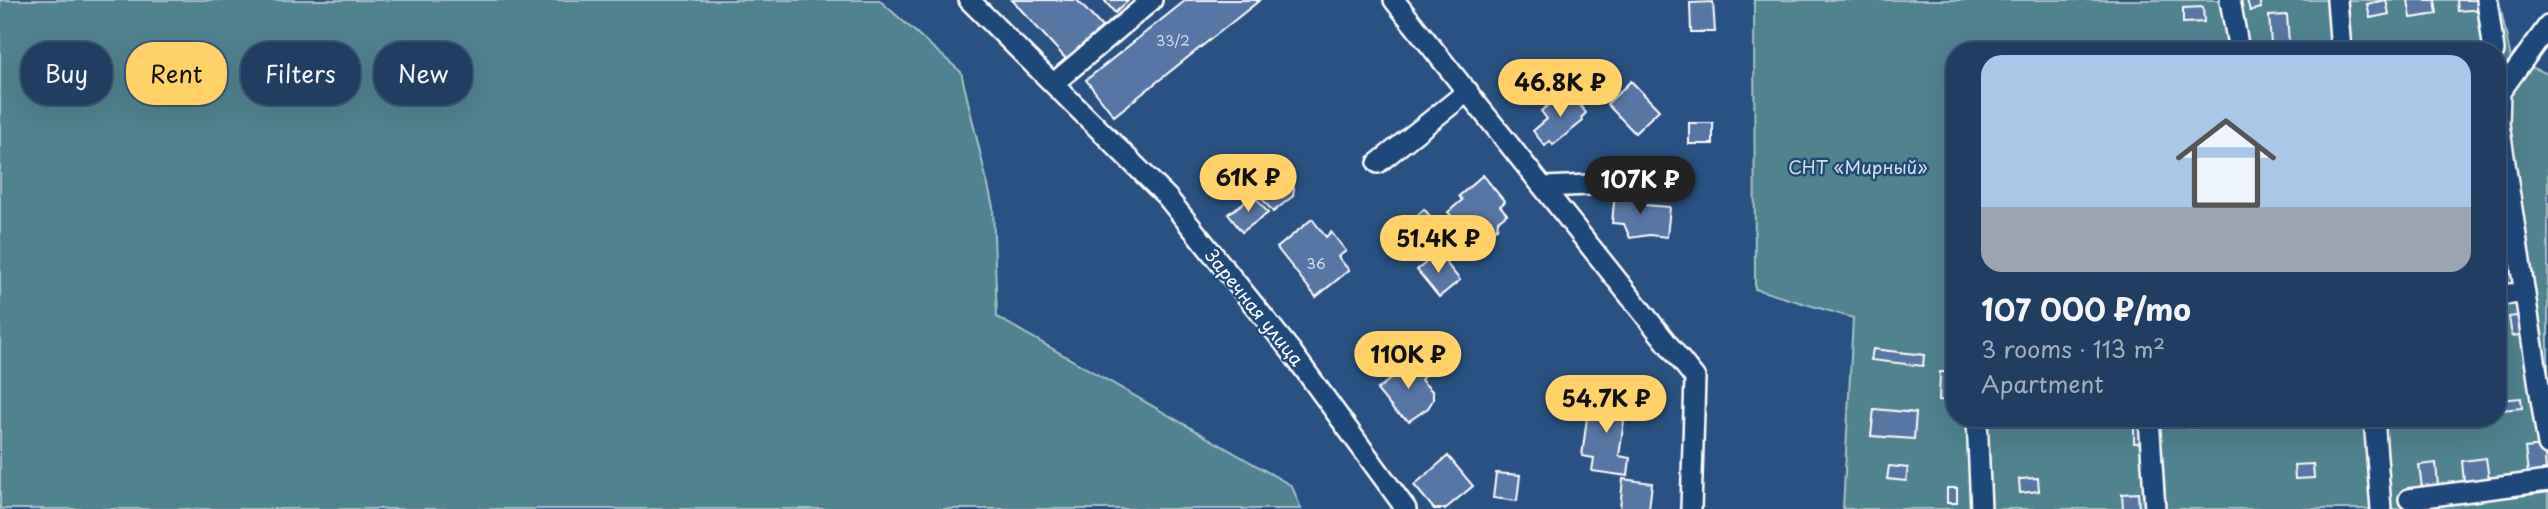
<!DOCTYPE html>
<meta charset="utf-8">
<style>
:root{--surface:#1f3e62;--page:#2c496b;--text:#f1f3f6;--muted:#a1aebe;--line:#3c5777;--accent:#ffd166}
body{margin:0;font-family:"Playpen Sans",sans-serif;background:var(--page);color:var(--text);height:100vh;display:flex;flex-direction:column;font-size:26px;white-space:nowrap}
*{box-sizing:border-box;margin:0}
p{font-size:23px;color:var(--muted)}
.icon{flex:none;width:38px;height:38px;fill:none;stroke:currentColor;stroke-width:2;stroke-linecap:round;stroke-linejoin:round}
.map{position:relative;flex:1;overflow:hidden}
.drawer{position:absolute;left:1946px;top:42px;width:560px;height:385px;display:flex;flex-direction:column;background:var(--surface);border-radius:28px;box-shadow:0 7px 28px #0002,0 0 0 2px var(--line)}
.drawer>*{flex:none}
.hud{position:absolute;left:21px;top:42px;width:665px;height:63px;display:flex;gap:14px}
.price{position:absolute;translate:-50% -60px;padding:0 16px;border-radius:24px;background:var(--accent);color:#111;font-size:23px;line-height:46px;filter:drop-shadow(0 2px 4px #0008)}
.price::after{content:'';position:absolute;left:50%;top:42px;width:21px;height:16px;margin-left:-10px;background:inherit;clip-path:polygon(0 0,100% 0,50% 100%)}
.price.active{background:#222;color:#fff}
ul{padding:0;list-style:none}
li{display:grid;align-content:center;gap:14px;height:371px;padding:0 35px}
li span{display:grid;place-items:center;height:217px;border-radius:21px;color:#555}
li>.icon{margin-inline-start:auto}
span .icon{width:126px;height:126px;fill:#fffc;stroke-width:1}
li b{font-size:30px}
.pill{padding:0 24px;border-radius:28px;background:var(--surface);box-shadow:0 7px 28px #0002,0 0 0 2px var(--line);font-size:24px;line-height:63px}
.pill.active{background:var(--accent);color:#111}
.map>svg:first-child{display:block}
.green{fill:#50838f;stroke:#a8c1c7;stroke-width:2;fill-rule:evenodd}
.building{fill:#5776a4;stroke:#fff;stroke-width:2}
.lines{fill:none;stroke-linecap:round;stroke-linejoin:round}
.minor-casing{stroke:#fff;stroke-width:24}
.minor{stroke:#1f4a7a;stroke-width:19}
.labels{text-anchor:middle;dominant-baseline:central;stroke-width:5;stroke-linejoin:round;paint-order:stroke}
.number-label{font-size:14px;fill:#d5dde8}
.park-label{font-size:18px;fill:#d3e0e3;stroke:#1f4a7a}
.street-label{font-size:18px;fill:#fff;stroke:#1f4a7a}
</style>
<div class="map">
<svg width="2548" height="509" viewBox="0 0 2548 509">
<rect width="100%" height="100%" fill="#295282"/>
<filter id="ink" filterUnits="userSpaceOnUse"><feTurbulence type="fractalNoise" baseFrequency=".0143" numOctaves="2"/><feDisplacementMap in="SourceGraphic" scale="14" xChannelSelector="R" yChannelSelector="G"/><feConvolveMatrix kernelMatrix="1 2 1 2 8 2 1 2 1" color-interpolation-filters="sRGB"/></filter>
<g filter="url(#ink)">
<path class="green" d="M0,0H879L961,72L993,207L997,317L1292,486L1301,509H0Z
M1754,0H2499L2511,59L2548,74V509H1843L1853,318L1755,289ZM1955,51H2497V418H1955Z"/>
<path class="building" d="M1012,0H1077L1102,27L1067,60Z
M1104,0H1129L1115,13Z
M1186,0H1260L1114,116L1086,80Z
M2247,0H2259L2261,8L2250,11Z
M2386,0L2389,14L2370,18L2367,4Z
M2408,0H2435L2437,14L2411,18Z
M2457,0H2484L2485,9L2458,11Z
M1713,2L1715,32H1691L1690,3Z
M2203,7L2204,22L2183,23V8Z
M2287,15L2289,43L2271,44L2269,16Z
M1631,81L1659,110L1635,133L1607,104Z
M1568,90L1586,113L1581,118L1583,121L1553,145L1550,141L1545,146L1533,131L1547,119L1541,111Z
M1689,123H1713V144H1689Z
M1483,175L1505,202L1500,206L1507,214L1498,221L1497,228L1476,236L1465,232L1448,212L1462,200L1459,196Z
M1280,176L1289,180L1294,188L1293,196L1273,212L1258,194Z
M1615,192L1646,195L1645,205L1670,207L1667,237L1649,235L1630,238L1624,224L1612,223Z
M1254,195L1268,213L1242,232L1228,214Z
M1424,209L1435,222L1418,236L1408,224Z
M1312,219L1326,237L1331,232L1346,251L1338,257L1349,270L1316,297L1277,248Z
M1438,253L1460,280L1439,297L1417,270Z
M2523,315L2525,334L2512,336L2509,317Z
M1873,349L1924,355L1923,366L1871,360Z
M1418,356L1429,370L1421,380L1433,392V400L1428,408L1409,421L1395,412L1377,390Z
M1940,372H1955V401L1939,400Z
M1590,395L1627,400L1619,456L1630,458L1628,476L1592,471L1594,458L1582,456Z
M2521,398L2522,408L2501,410L2500,400Z
M1874,409L1916,413L1914,439L1871,436Z
M2189,418H2214V425L2190,428Z
M2134,423H2147L2148,442L2134,443Z
M2544,446L2546,471L2528,473L2525,448Z
M1448,456L1473,486L1445,509H1434L1414,485Z
M2486,458L2489,479L2464,482L2462,461Z
M2436,463L2438,486L2422,488L2419,465Z
M2313,464L2314,478L2295,479L2294,465Z
M1889,466L1908,468L1906,481L1887,479Z
M1496,473L1520,475L1517,501L1493,498Z
M2038,478L2039,491L2020,493L2019,479Z
M1623,479L1652,483L1649,509H1620Z
M1947,488H1957V503H1947Z
M2138,493L2139,509H2123L2122,494Z"/>
<g class="lines">
<defs>
<path id="minor" d="M969,0L1167,197L1291,351L1406,509
M1394,0L1695,378L1691,509
M2230,0L2239,51
M2337,0L2341,51
M2487,0L2494,51
M2497,71L2500,92L2499,124L2548,445
M1054,83L1152,0
M2500,92L2548,26
M1378,163L1468,91
M1544,187L1680,181
M2497,295L2523,293
M1977,418L1981,509
M2149,418L2155,509
M2374,418L2381,509
M2409,499L2548,481"/>
</defs>
<use href="#minor" class="minor-casing"/>
<use href="#minor" class="minor"/>
</g>
</g>
<g class="labels">
<g class="number-label">
<text x="1173" y="40">33/2</text>
<text x="1316" y="263">36</text>
</g>
<g class="park-label">
<text x="1858" y="166">СНТ «Мирный»</text>
</g>
<g class="street-label">
<text transform="translate(1255 307) rotate(51)">Заречная улица</text>
</g>
</g>
</svg>
<b class="price" style="left:1560px;top:119px">46.8K ₽</b>
<b class="price" style="left:1248px;top:214px">61K ₽</b>
<b class="price active" style="left:1640px;top:216px">107K ₽</b>
<b class="price" style="left:1438px;top:275px">51.4K ₽</b>
<b class="price" style="left:1408px;top:391px">110K ₽</b>
<b class="price" style="left:1606px;top:435px">54.7K ₽</b>
<div class="hud">
<a class="pill">Buy</a>
<a class="pill active">Rent</a>
<a class="pill">Filters</a>
<a class="pill">New</a>
</div>
<section class="drawer">
<ul>
<li><span style="background:linear-gradient(#a9c7e8 70%,#9aa5b1 0)"><svg class="icon" aria-label="home" viewBox="0 0 24 24"><path d="M3 11l9-7 9 7M6 9v11h12V9"/></svg></span><div><b>107 000 ₽/mo</b><p>3 rooms · 113 m²</p><p>Apartment</p></div></li>
</ul>
</section>
</div>
